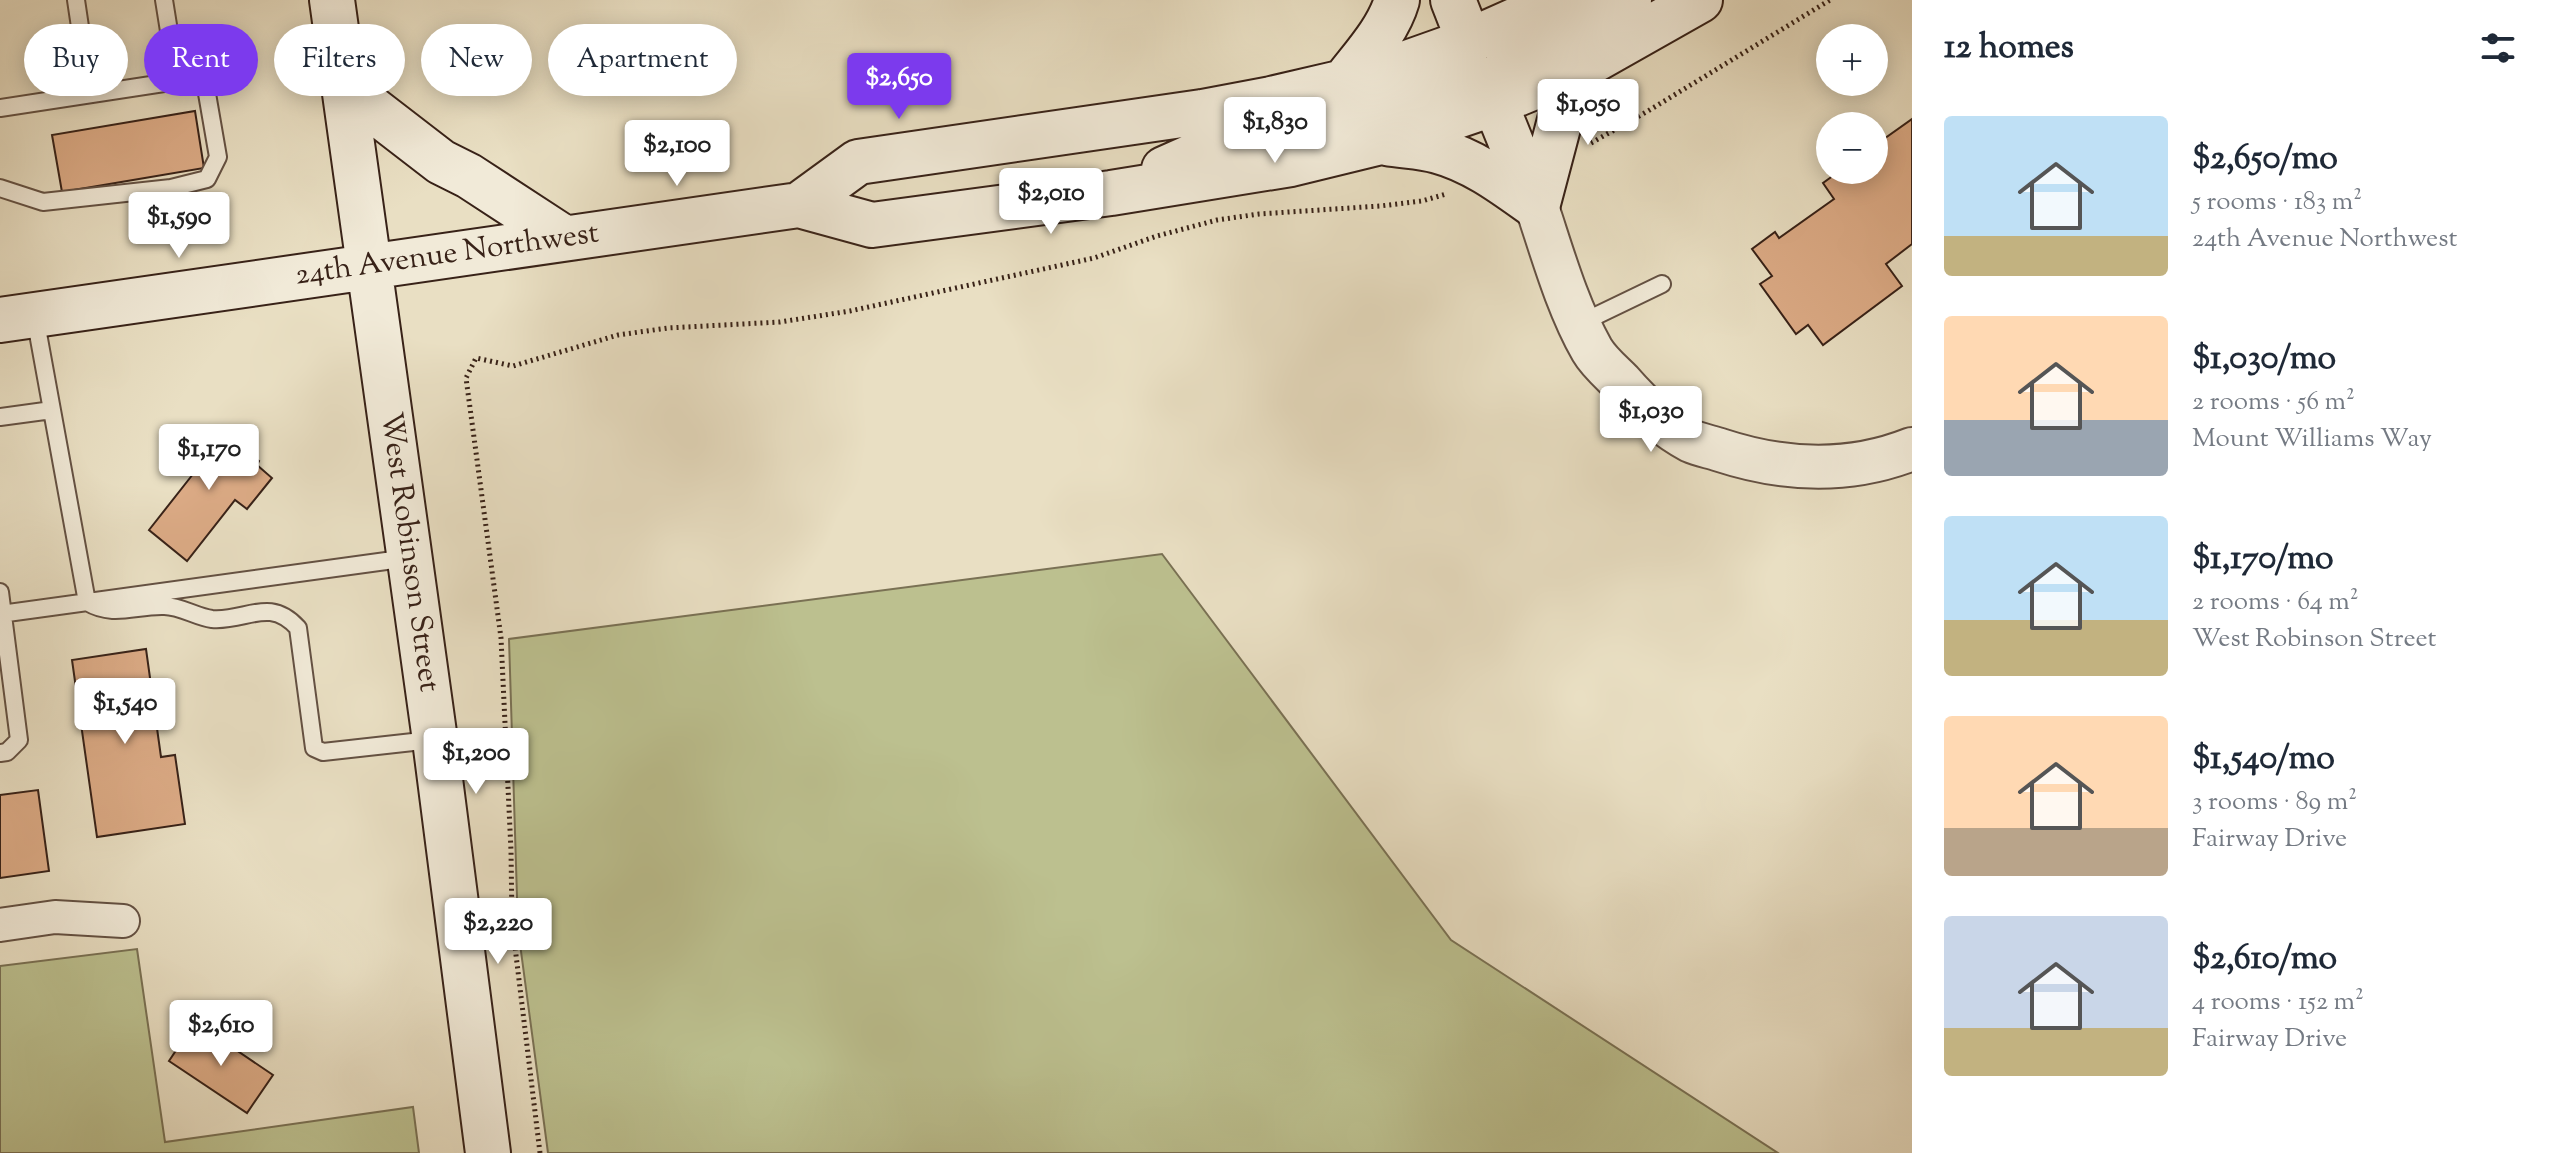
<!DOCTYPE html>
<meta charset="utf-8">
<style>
:root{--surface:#fff;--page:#f6f6f7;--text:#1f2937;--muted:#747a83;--accent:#7c3aed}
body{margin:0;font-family:"Sorts Mill Goudy",serif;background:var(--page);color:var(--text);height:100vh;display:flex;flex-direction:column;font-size:30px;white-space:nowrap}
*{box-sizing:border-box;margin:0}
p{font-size:26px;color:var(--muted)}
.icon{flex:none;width:44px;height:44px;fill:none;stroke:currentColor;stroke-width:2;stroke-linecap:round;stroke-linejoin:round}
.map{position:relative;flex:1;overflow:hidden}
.panel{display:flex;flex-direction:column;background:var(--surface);width:640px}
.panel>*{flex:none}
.guide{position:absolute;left:24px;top:24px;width:760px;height:72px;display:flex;gap:16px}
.fabs{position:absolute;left:1816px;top:24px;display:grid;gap:16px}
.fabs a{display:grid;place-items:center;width:72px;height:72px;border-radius:50%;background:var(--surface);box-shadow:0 4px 20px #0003;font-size:40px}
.price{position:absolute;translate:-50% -68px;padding:0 18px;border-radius:8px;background:#fff;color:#222;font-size:26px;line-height:52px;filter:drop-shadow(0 2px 4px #0008)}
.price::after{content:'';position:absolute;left:50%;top:48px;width:24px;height:18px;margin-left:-12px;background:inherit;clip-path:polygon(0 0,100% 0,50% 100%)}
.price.selected{background:var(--accent);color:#fff}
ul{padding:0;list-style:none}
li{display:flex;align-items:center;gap:24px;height:200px;padding:0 32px}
li span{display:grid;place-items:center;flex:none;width:224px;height:160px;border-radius:8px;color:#555}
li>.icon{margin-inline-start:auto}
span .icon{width:96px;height:96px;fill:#fffc;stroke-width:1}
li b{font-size:34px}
h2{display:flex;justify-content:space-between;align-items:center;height:96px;padding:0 32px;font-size:34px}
.tag{padding:0 28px;border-radius:36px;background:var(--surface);box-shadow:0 4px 20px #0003;font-size:28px;line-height:72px}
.tag.selected{background:var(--accent);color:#fff}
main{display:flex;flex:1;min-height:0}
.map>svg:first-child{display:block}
.green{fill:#bcc08f;stroke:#7a7154;stroke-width:2}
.building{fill:#dcab86;stroke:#382218;stroke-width:2}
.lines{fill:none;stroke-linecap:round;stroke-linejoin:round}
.service-casing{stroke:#645143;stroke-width:20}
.minor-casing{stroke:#645143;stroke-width:36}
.tertiary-casing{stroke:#645143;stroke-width:46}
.secondary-casing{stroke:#382218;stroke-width:48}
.path{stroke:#382218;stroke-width:5;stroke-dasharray:2 4;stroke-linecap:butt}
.service{stroke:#f1ead8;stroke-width:16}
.minor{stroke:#f1ead8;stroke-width:32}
.tertiary{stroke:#f1ead8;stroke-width:42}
.secondary{stroke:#f1ead8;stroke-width:44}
.labels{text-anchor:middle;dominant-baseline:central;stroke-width:7;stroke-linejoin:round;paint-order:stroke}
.street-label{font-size:30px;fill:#382218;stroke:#f1ead8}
</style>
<main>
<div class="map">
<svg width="1912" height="1153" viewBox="0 0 1912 1153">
<rect width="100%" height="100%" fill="#e9dfc3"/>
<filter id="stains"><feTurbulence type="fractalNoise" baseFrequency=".0025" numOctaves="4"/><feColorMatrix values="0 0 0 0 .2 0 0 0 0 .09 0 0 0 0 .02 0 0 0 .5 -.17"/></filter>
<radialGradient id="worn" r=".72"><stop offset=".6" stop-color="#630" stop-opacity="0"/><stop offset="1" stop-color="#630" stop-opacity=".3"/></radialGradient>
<path class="green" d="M1162,554L1451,940L1778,1153H548L518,929L509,639Z
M137,949L165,1142L413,1107L419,1153H0V966Z"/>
<path class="building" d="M195,111L204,168L62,192L52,135Z
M1912,119V244L1886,264L1902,286L1823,345L1808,325L1796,334L1760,284L1772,276L1752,249L1775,232L1779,238L1834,199L1823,183L1841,170H1874V146Z
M206,427L223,440L227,435L259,461L257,465L272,478L247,509L235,500L187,561L149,530L197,469L183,457Z
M146,649L161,757L175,755L185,824L97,837L72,660Z
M38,790L49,871L0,878V795Z
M195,1022L273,1075L247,1113L169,1061Z"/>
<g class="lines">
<defs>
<path id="service" d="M76,0L90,94
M164,0L177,81
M0,108L177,81L205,82L218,157L207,179L171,188L43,202L0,188
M35,317L87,602C114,618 135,605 164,606C181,606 196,617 212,619C246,622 269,596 298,628L314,748L323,752L431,740
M1581,323L1662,284
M0,417L52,410
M0,592L19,740L7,752L0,753
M0,614L408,558"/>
<path id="minor" d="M0,925L55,917L123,921"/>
<path id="tertiary" d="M1537,207C1553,255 1567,306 1592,350C1599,362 1611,372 1621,382C1641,405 1664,427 1691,441C1700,445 1711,447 1720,450C1784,471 1849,474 1912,449"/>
<path id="secondary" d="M332,0L435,740L488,1153
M1344,82C1363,57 1388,31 1397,0
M345,88L441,162L469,176L564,238
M1387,143C1404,146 1422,146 1438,151C1475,161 1506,185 1537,207
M1164,169L1227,141L1424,94L1457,75L1469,41L1453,0
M799,205L858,162L1202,112L1271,99L1344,82L1407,63L1469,41L1561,0
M1537,207L1495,103L1496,80L1512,62L1629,0
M1537,207L1560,120L1578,69
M0,320L799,205L872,225L1111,193L1291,164L1381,142L1495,103L1578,69L1700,0"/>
</defs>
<use href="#service" class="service-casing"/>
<use href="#minor" class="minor-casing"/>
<use href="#tertiary" class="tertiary-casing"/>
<use href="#secondary" class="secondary-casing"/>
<path class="path" d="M1591,143L1648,111L1830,0
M540,1153L512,922L511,851L501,638L466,378L476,358L513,366L618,335L668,328L780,322L850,311L1094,258L1157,236L1217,220L1259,214L1380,206L1422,201L1446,194"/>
<use href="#service" class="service"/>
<use href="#minor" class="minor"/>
<use href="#tertiary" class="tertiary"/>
<use href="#secondary" class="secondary"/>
</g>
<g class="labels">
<g class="street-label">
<text transform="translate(447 255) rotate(-8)">24th Avenue Northwest</text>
<text transform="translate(409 552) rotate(82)">West Robinson Street</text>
</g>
</g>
<rect width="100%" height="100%" filter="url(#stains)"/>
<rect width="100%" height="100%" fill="url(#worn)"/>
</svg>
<div class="fabs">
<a>+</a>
<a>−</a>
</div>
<b class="price selected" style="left:899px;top:121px">$2,650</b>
<b class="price" style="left:1588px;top:147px">$1,050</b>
<b class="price" style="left:1275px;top:165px">$1,830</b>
<b class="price" style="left:677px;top:188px">$2,100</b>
<b class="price" style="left:1051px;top:236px">$2,010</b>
<b class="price" style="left:179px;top:260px">$1,590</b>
<b class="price" style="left:1651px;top:454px">$1,030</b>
<b class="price" style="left:209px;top:492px">$1,170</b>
<b class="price" style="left:125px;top:746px">$1,540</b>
<b class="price" style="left:476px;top:796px">$1,200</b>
<b class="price" style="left:498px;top:966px">$2,220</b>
<b class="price" style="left:221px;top:1068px">$2,610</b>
<div class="guide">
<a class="tag">Buy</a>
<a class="tag selected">Rent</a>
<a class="tag">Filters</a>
<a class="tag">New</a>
<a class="tag">Apartment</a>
</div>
</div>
<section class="panel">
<h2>12 homes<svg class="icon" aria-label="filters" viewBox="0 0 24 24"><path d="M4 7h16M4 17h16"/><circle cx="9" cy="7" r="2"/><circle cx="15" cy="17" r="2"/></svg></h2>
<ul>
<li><span style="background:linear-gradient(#bfe0f5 75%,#c2b280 0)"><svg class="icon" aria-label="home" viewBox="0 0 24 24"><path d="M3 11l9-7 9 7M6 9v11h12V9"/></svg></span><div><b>$2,650/mo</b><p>5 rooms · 183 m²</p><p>24th Avenue Northwest</p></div></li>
<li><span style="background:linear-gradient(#ffd9b3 65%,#9aa5b1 0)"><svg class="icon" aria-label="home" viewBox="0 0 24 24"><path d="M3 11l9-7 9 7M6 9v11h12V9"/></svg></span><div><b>$1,030/mo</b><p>2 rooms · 56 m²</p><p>Mount Williams Way</p></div></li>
<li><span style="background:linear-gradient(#bfe0f5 65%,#c2b280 0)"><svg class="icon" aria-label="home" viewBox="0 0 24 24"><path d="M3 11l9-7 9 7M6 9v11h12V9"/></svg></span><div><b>$1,170/mo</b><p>2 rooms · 64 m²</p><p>West Robinson Street</p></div></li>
<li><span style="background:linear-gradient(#ffd9b3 70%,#b9a48a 0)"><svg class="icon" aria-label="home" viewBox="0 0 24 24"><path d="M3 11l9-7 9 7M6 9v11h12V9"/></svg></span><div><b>$1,540/mo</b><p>3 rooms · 89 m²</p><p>Fairway Drive</p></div></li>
<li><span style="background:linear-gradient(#c9d6e8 70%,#c2b280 0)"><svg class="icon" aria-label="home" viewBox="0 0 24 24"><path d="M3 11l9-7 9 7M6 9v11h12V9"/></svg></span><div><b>$2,610/mo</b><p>4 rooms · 152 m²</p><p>Fairway Drive</p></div></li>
</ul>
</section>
</main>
